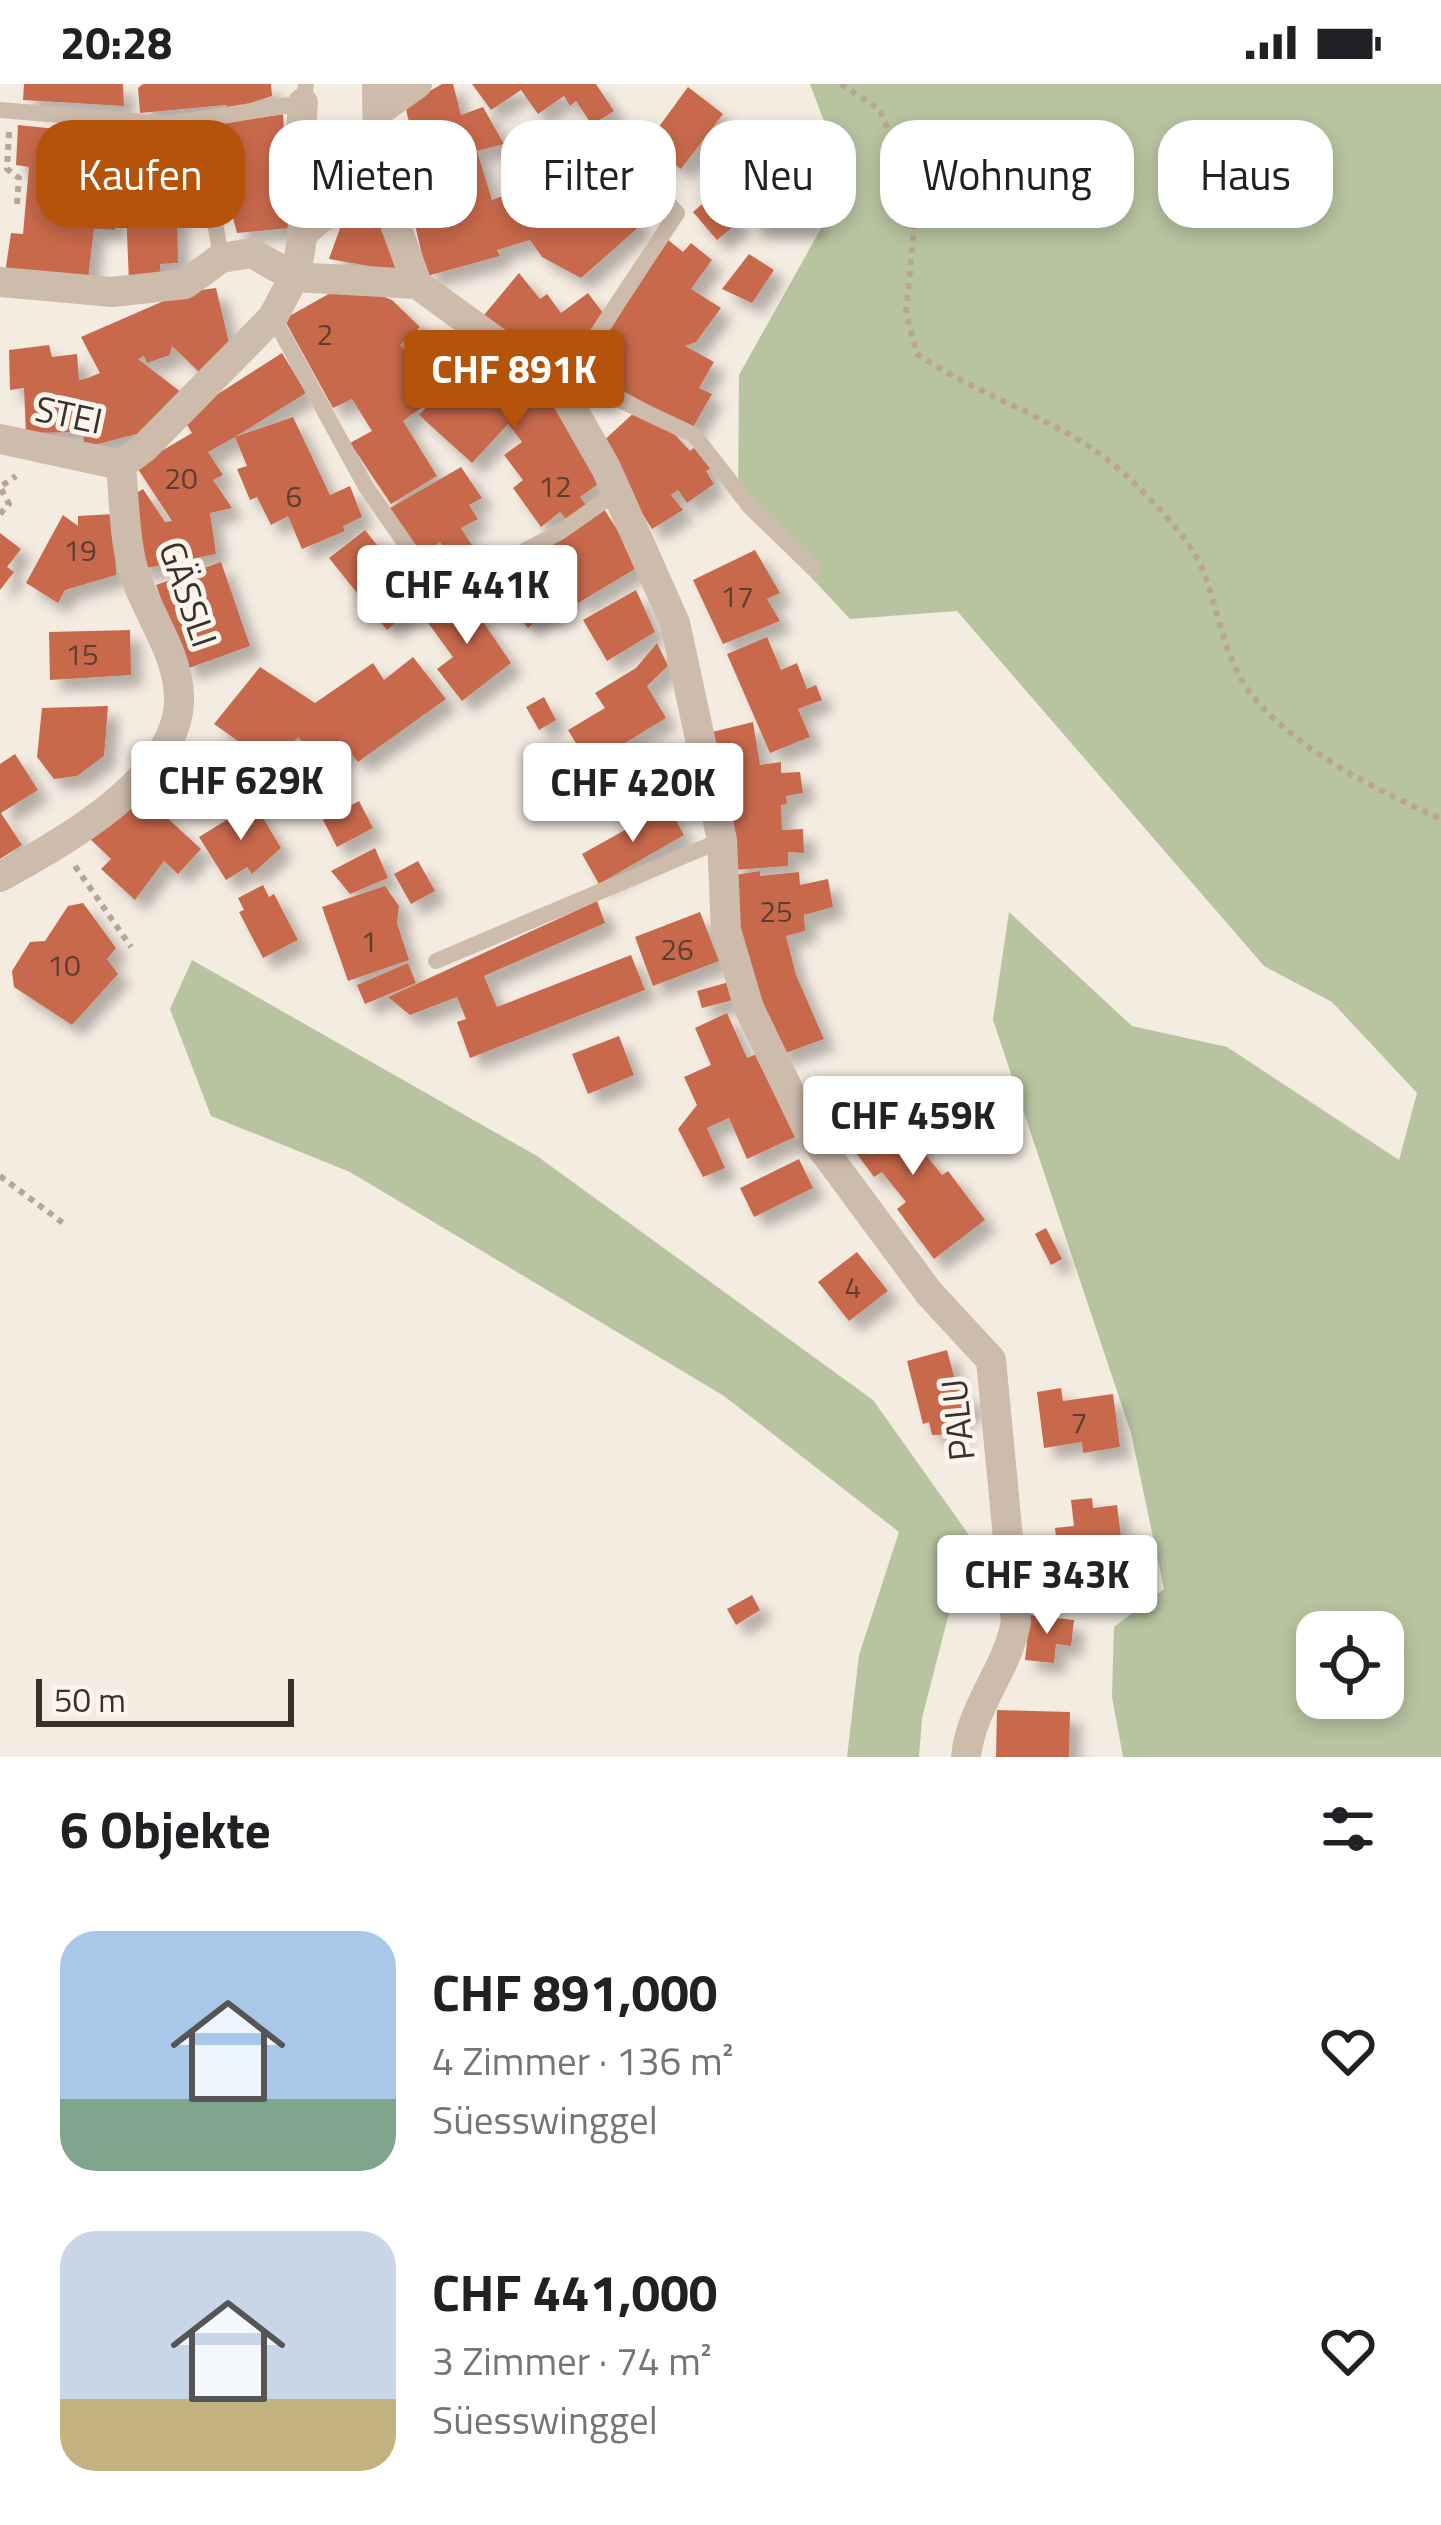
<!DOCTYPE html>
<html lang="de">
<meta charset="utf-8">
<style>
:root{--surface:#fff;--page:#f2f2f2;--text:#202124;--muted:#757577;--accent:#b45309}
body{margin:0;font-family:"Titillium Web",sans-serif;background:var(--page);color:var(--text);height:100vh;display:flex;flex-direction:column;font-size:45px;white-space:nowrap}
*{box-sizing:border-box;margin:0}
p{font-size:39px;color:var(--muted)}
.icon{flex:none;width:66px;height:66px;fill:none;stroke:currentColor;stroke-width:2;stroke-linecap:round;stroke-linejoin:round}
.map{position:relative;height:1673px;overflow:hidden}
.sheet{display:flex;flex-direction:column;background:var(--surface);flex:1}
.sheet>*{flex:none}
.top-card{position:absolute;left:36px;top:36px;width:1371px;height:108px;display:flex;gap:24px}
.controls{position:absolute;left:1296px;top:1527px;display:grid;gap:24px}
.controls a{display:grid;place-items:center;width:108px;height:108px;border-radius:24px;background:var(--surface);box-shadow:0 6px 18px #0003;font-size:60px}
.scale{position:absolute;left:36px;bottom:30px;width:258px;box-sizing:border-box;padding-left:12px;border:6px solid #3b302b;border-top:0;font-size:33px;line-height:42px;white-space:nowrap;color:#3b302b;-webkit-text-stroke:9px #fbf5ee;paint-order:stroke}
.price{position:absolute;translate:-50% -102px;padding:0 27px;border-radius:12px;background:#fff;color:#222;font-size:39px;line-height:78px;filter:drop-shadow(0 3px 6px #0008)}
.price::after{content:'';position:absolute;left:50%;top:72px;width:36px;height:27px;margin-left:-18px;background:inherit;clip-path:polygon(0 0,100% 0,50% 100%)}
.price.selected{background:var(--accent);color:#fff}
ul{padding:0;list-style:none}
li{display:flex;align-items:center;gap:36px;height:300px;padding:0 60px}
li span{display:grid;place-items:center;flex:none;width:336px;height:240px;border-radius:36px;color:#555}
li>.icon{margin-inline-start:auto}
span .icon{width:144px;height:144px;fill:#fffc;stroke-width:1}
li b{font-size:51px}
h2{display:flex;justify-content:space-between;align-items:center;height:144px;padding:0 60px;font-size:51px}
.pill{padding:0 42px;border-radius:36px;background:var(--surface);box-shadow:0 6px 18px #0003;font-size:42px;line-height:108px}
.pill.selected{background:var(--accent);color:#fff}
.status{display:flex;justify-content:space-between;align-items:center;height:84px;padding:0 60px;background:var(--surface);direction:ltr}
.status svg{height:33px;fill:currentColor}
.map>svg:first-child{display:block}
.green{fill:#b8c4a0;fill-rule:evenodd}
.building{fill:#c8694b;filter:url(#shadow)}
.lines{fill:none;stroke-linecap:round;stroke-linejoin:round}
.path{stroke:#b9a596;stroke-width:6;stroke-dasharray:6 6;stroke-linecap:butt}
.service{stroke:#cdbbac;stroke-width:16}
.minor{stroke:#cdbbac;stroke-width:30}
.labels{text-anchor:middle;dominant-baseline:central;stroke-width:10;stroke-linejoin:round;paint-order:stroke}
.number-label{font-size:30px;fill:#5e3e33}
.street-label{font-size:36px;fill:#3b302b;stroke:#fbf5ee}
</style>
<div class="status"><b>20:28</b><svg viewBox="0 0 49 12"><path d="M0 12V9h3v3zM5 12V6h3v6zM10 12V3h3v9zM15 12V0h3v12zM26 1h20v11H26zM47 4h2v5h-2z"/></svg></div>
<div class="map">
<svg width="1441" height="1673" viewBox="0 0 1441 1673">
<defs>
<filter id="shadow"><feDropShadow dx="11" dy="11" stdDeviation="6" flood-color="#0004"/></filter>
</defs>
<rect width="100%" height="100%" fill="#f4ebe1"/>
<path class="green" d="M810,0H1441V1673H1123L1112,1613L1114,1543L1164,1505L1131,1349L993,936L1009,828L1132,942L1227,963L1399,1076L1417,1009L1332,918L1264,882L957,527L850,535L738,415L739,291L847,98ZM1317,1548H1383V1614H1317Z
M192,876L537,1072L873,1316L969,1451L922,1634L919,1673H847L859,1571L899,1448L724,1312L350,1088L211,1032L170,925Z"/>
<path class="building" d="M24,0H123L124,22L23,16Z
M143,0H271L272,12L228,26L226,21L140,29L138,4Z
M442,0H453L461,31L483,23L504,60L477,67L492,116L516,107L525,118L585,72L640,142L581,194L542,173L530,156L497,166L500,172L427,192L415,141L429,136L415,107L419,81L405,21Z
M472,0H596L614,27L592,41L576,17L570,22L564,12L538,30L521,6L491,26Z
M688,3L723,30L681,85L647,59Z
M283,30L290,144L237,149L209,42Z
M18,41L105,50L98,93L119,96L115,146L94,145L88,195L5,189L11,149L23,150L29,83L16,81Z
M784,53L810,54V71L783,70Z
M301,64H354L346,104L326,132L312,134Z
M168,67L177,124L178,179L160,180L161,195L129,198L126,127L139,125L138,94L132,93L129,75Z
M813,72V143H751V73Z
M715,109L739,138L717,156L693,128Z
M365,117L383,121L398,187L329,175L344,133Z
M667,155L683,168L691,159L712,176L691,205L721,224L696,258L685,262L714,278L699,304L712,310L692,345L585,286Z
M749,170L774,186L752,219L722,205Z
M519,189L540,215L547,210L561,229L588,209L606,233L559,295L484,231Z
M216,204L230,263L202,291L172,262L170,271L147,279L144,272L138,275L182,309L140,349L83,364L84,348L26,349L24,304L10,306L9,266L49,261L52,273L77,270L79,296L88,294L100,289L81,253L166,216L164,211Z
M334,207H370L392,216L420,243L400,261L416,279L420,276V294L406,306L421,324L403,337L437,392L391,420L350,359L372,347L352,315L333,324L284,235Z
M488,258L542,302L598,400L580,413L587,422L567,436L560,428L541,443L513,404L523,396L504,371L522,358L508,340L472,379L419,331Z
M282,269L306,309L235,353L293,333L330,411L350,402L362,433L343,442L345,447L302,465L288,432L271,441L257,413L250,416L237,385L247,382L235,353L208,368L223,391L213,396L232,424L210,429L216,470L137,486L126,415L143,405L165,438L172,437L136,382L192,349L182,333Z
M638,325L667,342L690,367L695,363L711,384L706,387L714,400L687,419L678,406L671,411L683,426L652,445L599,361Z
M461,383L482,414L469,421L478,435L461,444L473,463L452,477L440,458L421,471L390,424Z
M604,425L640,482L578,519L571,508L528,544L507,519L555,480L545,465Z
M114,430L116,491L65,506L58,519L26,499L63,431L78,442V432Z
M365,446L422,517L387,546L329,474Z
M0,449L21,465L7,483L14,488L0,506Z
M755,466L780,509L767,515L780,537L723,560L693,496Z
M221,478L250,562L186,585L156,501Z
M636,506L655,548L607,577L583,536Z
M462,507L511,579L462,617L437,585L453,573L426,536Z
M130,546L131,591L50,596L49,548Z
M767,553L781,586L797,579L807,605L816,601L822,616L798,625L810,653L770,669L727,570Z
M657,559L668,582L647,602L666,634L589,681L568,646L605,624L595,609L636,584Z
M413,573L446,615L358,678L347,664L322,682L298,653L273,682L214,640L260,583L315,619L373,579L384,596Z
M544,613L556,636L539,646L526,623Z
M108,622L104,672L77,692L54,695L37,673L42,624Z
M753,638L760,681L781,678V689L800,688L803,709L786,712L787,720L781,721L782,746L803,745L804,769L788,768V782L732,786L708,649Z
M15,670L38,706L1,729L22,761L0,775V680Z
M139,708L201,765L178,790L164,777L135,816L101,785L111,775L90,755Z
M359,717L373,744L337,763L323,736Z
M254,719L281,764L252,790L247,783L226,796L199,753Z
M668,722L684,751L599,800L582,770Z
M375,764L388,794L350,810L331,787Z
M418,777L435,807L411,820L394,790Z
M760,787V792L799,788L800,801L828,795L833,823L804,831L805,847L786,852L796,891L824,955L780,971L748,901L729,792Z
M263,801L269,813L274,810L298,856L263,874L239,828L244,826L238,814Z
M385,802L399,822L397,839L409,876L348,897L322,823Z
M597,817L605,839L484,892L497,923L631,871L645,906L470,974L457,938L466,935L457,913L410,931L388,913Z
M83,819L116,864L107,875L118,890L72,941L14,903L12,887L30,858L45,857L68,822Z
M700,828L719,877L653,902L635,853Z
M408,879L416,899L365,920L357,901Z
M729,898L733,916L702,924L697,907Z
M727,929L747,974L759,969L797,1052L747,1075L729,1034L707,1044L725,1084L703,1093L678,1045L697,1021L684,993L711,981L695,944Z
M619,952L634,991L588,1010L572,970Z
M887,1012L921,1057L917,1060L942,1091L948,1087L985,1136L934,1175L897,1125L906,1118L882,1088L874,1093L840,1047Z
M799,1075L813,1104L754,1133L740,1104Z
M1046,1144L1062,1175L1051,1181L1035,1150Z
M857,1168L888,1207L849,1237L818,1198Z
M947,1266L959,1311L969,1308L973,1326L957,1330L962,1350L932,1351L929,1338L923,1340L907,1277Z
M1061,1304L1063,1317L1113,1310L1120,1363L1083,1369L1082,1358L1044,1364L1037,1308Z
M1092,1414L1093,1424L1117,1421L1122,1461L1134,1460L1137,1481L1060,1490L1055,1444L1074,1442L1071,1416Z
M752,1511L760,1526L736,1541L727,1525Z
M1030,1531L1074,1536L1071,1562L1056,1560L1054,1579L1025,1576Z
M997,1626L1070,1628L1069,1673H996Z"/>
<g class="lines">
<path class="path" d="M841,0L879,25L917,111L906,229L917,270C984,316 1070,337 1130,395C1156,420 1191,456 1204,489C1220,532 1225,580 1256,616C1301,669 1379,707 1441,735
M9,48L7,85L19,94L17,120
M0,430L9,420L0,403L16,392
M75,782L131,863
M0,1092L63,1139"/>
<path class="service" d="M0,26L169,40L303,19L306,0
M198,35L221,174
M306,156L378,93
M273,233L366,403L441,511L560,448L617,408
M561,305L594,304L694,351L750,423L814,485
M561,305L677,129L635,82
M155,676L234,699L288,706
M436,877L722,756"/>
<path class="minor" d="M377,0L378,93L417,200
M303,19C297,78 312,137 294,193L417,200L561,305L606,384L675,539L722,756L726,846L749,924L807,1044L929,1209L991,1276L1016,1538C1007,1587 971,1622 966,1673
M380,26L417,0
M0,198L112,208L185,200L221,174L252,169L294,193L273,233L144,364L121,381C124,413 124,450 132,481C143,525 177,564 179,611C183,693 61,759 0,793
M0,355L121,381"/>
</g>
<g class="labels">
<g class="number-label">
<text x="325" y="250">2</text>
<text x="181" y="394">20</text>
<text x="555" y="402">12</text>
<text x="294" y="412">6</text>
<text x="80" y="466">19</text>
<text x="737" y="512">17</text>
<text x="82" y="570">15</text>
<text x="776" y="827">25</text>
<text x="369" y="857">1</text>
<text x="677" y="865">26</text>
<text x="64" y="881">10</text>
<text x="853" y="1203">4</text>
<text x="1079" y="1338">7</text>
</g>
<g class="street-label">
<text transform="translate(69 330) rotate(12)">STEI</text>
<text transform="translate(189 510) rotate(71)">GÄSSLI</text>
<text transform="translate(957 1336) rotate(-96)">PALU</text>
</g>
</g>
</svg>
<div class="controls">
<a><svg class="icon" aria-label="locate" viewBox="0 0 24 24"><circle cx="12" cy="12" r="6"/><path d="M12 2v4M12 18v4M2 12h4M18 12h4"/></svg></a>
</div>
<div class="scale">50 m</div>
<b class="price selected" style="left:514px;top:348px">CHF 891K</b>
<b class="price" style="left:467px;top:563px">CHF 441K</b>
<b class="price" style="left:241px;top:759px">CHF 629K</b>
<b class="price" style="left:633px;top:761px">CHF 420K</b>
<b class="price" style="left:913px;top:1094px">CHF 459K</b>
<b class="price" style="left:1047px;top:1553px">CHF 343K</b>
<div class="top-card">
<a class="pill selected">Kaufen</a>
<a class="pill">Mieten</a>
<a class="pill">Filter</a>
<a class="pill">Neu</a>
<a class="pill">Wohnung</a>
<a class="pill">Haus</a>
</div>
</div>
<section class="sheet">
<h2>6 Objekte<svg class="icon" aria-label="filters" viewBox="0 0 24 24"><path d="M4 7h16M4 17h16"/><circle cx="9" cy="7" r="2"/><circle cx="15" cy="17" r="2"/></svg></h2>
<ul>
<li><span style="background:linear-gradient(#a9c7e8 70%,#7fa58c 0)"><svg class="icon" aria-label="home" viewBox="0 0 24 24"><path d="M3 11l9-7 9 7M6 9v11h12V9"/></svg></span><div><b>CHF 891,000</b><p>4 Zimmer · 136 m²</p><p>Süesswinggel</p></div><svg class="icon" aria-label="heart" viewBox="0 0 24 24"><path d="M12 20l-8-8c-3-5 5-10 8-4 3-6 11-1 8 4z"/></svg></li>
<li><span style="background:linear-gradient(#c9d6e8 70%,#c2b280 0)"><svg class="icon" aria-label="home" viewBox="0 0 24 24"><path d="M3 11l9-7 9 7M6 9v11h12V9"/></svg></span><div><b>CHF 441,000</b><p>3 Zimmer · 74 m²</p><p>Süesswinggel</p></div><svg class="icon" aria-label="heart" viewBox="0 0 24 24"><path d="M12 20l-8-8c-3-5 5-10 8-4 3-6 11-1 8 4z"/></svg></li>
</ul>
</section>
